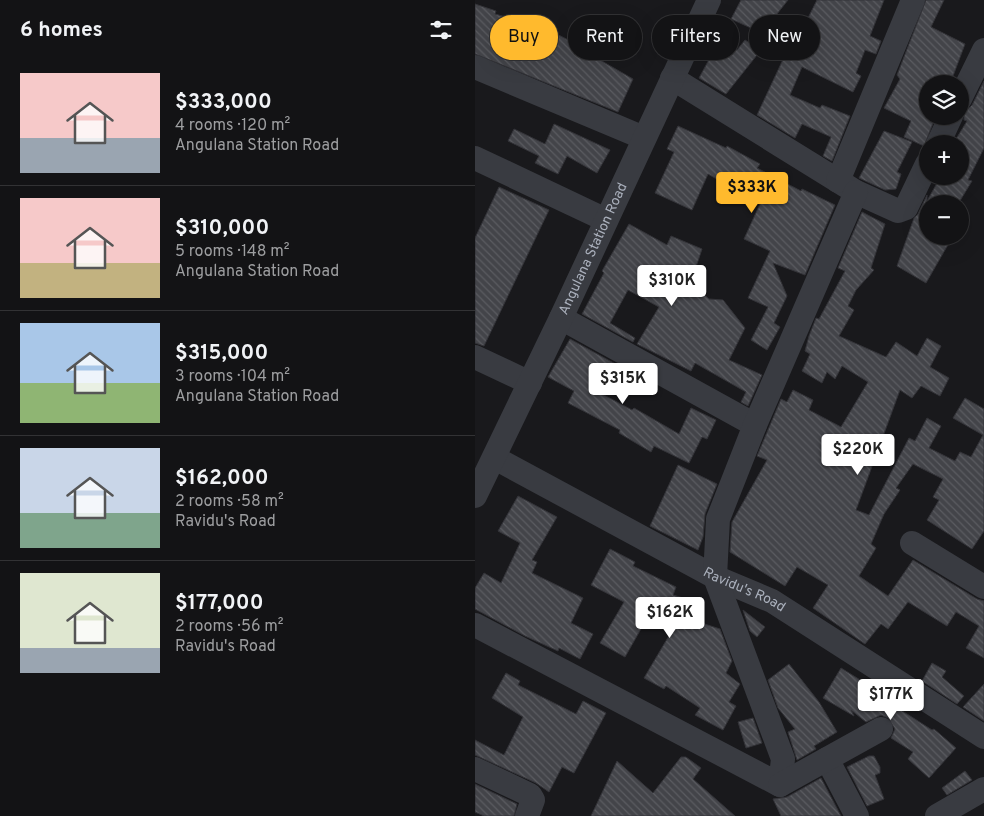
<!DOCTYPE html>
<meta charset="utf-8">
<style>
:root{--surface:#131315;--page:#1c1c1e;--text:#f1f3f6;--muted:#9d9ea0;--line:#323234;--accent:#ffba2d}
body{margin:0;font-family:Overpass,sans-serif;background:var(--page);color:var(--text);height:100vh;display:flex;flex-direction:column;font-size:19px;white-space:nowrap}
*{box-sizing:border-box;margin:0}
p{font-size:16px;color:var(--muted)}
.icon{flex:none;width:28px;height:28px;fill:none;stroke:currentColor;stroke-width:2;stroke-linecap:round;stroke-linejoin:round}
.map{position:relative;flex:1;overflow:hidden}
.details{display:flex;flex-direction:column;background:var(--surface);width:475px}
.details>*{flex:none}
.top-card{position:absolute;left:15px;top:15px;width:419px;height:45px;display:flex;gap:10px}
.tools{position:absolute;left:444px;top:75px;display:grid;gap:10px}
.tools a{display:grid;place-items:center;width:50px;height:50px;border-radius:50%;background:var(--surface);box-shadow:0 5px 20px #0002,0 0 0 1px var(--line);font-size:25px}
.price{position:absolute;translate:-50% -42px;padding:0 11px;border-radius:5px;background:#fff;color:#222;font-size:16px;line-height:32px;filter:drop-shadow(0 1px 2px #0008)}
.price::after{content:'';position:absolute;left:50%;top:30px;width:15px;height:11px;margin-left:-8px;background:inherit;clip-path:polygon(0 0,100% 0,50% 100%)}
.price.active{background:var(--accent);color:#111}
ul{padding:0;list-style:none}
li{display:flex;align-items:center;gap:15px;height:125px;padding:0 20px}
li+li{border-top:1px solid var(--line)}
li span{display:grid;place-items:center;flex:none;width:140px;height:100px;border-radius:0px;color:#555}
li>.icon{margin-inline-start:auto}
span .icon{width:60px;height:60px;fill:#fffc;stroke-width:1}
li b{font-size:21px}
h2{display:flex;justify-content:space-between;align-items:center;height:60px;padding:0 20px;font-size:21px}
.chip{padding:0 18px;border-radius:22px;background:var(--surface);box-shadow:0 5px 20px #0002,0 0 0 1px var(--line);font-size:18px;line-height:45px}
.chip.active{background:var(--accent);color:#111}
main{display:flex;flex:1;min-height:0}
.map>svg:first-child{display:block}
.building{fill:url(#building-back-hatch);stroke:#333338}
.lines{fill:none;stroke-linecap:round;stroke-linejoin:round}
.minor{stroke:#393b41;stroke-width:24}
.labels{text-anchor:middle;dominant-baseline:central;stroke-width:4.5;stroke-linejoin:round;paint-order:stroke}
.street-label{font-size:14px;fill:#aab0bc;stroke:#141417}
</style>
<main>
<section class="details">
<h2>6 homes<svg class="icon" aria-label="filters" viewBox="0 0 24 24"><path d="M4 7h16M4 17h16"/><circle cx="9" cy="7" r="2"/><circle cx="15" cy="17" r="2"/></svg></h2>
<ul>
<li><span style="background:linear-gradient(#f6c9c9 65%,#9aa5b1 0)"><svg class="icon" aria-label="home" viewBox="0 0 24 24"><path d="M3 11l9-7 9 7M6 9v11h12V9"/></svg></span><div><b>$333,000</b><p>4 rooms · 120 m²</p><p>Angulana Station Road</p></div></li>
<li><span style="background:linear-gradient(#f6c9c9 65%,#c2b280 0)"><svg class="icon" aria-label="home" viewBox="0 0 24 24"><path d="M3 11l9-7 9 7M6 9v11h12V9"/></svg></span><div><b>$310,000</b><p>5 rooms · 148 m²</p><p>Angulana Station Road</p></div></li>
<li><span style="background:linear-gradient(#a9c7e8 60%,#8fb573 0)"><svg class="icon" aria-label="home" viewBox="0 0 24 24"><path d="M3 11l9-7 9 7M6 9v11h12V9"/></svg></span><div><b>$315,000</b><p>3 rooms · 104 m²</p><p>Angulana Station Road</p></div></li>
<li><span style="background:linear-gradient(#c9d6e8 65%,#7fa58c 0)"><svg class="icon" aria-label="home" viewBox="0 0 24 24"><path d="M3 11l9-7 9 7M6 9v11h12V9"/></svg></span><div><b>$162,000</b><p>2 rooms · 58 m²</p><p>Ravidu's Road</p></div></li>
<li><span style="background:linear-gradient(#dfe7d0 75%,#9aa5b1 0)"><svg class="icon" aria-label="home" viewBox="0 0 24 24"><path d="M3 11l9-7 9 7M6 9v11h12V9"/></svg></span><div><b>$177,000</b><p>2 rooms · 56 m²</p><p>Ravidu's Road</p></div></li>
</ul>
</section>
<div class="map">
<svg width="509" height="816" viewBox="0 0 509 816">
<defs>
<pattern id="building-back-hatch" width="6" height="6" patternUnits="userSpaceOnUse" patternTransform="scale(1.25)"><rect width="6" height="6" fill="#434449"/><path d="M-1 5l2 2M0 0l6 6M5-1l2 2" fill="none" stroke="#5b5c61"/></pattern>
</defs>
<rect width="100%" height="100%" fill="#19191c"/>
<path class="building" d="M266,0H313L287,33L256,19Z
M342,0H409L395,36L406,41L401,54L390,50L381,73L386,76L378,92L327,67L315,95L345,108L347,105L375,116L357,161L348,156L356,137L327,124L320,138L282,115L318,38L322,40Z
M451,0H469L456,27L490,44L475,84H452V116H461L449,146L429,137L436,121L409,108L425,79L422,75Z
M0,4L21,11L20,14L68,27L105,46L107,41L129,51L125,60L158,79L143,112L0,54Z
M270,40L286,50L251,94L224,78L243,43L262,50Z
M509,81V148L493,180L497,181L483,204H452V236H478L451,283L422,266L439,218L443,214L452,195V201L466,176H485V144H478L492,121L489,120V113L497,105Z
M79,124L135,150L122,173L92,156L83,174L60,163L64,156L33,141L39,129L70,144Z
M203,126L251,148L252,146L285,164L282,168L326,191L327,189L360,205L330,275L298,263L312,296L299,323L305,327L292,350L276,340L293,307L273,298L295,251L269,239L285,204L233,174L217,210L180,193L199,152L192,149Z
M409,131L437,142L422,172L426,174L421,189L410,190L384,178Z
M24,187L74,210L9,346L0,343V238Z
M387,212L410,224L396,268L399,270L381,290L373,306L379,310L364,336L411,357L421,342L442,356L452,338L466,346L455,367L474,378L465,396L446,386L437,398L425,390L381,510L394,515L434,438L440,441L452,418L466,426L454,448L480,461L485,452L496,457L508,435L478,418L490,398L509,409V531L497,549L452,520L464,500L458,497L468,479L438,464L421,488L425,490L409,514L396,544L401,548L384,576L413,596L438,560L502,599L509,601V658L491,648L504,626L481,612L472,626L433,602L413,629L406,624L390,644L338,608L353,585L322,567L310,586L255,552L257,522L292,460L282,456L306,399L312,402L318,390L338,400L334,410L366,427L393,382L367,366L360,379L352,372L347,383L327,371L335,354L330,351L334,336L341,318L344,319L370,271L363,268Z
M154,224L192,245L196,236L227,249L216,282L234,299L248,300L270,328L254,360L287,375L273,406L266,402L271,392L220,363L216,371L162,344L184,307L153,290L135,323L160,338L158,342L107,314L129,273L127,271Z
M95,339L144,366L127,394L157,410L159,408L204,434L216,408L241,420L232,439L227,437L214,463L179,446L176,452L144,433L145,430L93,403L99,391L73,377Z
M203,465L242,484L230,514L228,537L223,550L175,526Z
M43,496L82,517L57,560L62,562L57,573L108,598L96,623L118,634L105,659L84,648L83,651L50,636L0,609V588L9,573L26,583L45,543L23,531Z
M135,549L160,562L158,566L201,587L198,595L215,600L214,619L245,629L257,661L251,673L265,684L254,702L261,706L248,730L220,715L225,708L191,686L189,689L169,678L198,629L175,613L150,657L125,643L149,602L116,585Z
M268,610L290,627L282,637L275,631Z
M457,663L471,671L467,677L489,696L482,704L447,681Z
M314,664L344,702L362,732L339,746L341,749L322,760L313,732L320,729L303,708L293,680Z
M366,668L406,693L404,696L457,730L459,729L481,748L454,778L433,759L438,752L416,738L420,729L413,718L406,715L391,722L376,710L379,716L348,698Z
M31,673L45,681L43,685L101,714L108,701L131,713L99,773L87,767L74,792L61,783L0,755V740L29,755L48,717L17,698Z
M509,684V721L488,707Z
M278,718L287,743L271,748L263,722Z
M394,756H399L405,767V773L400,775L409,799L392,806L372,767Z
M206,757H211L226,768L218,779L260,816H116L142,761L178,793Z
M490,771L497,780L472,795L467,788Z
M346,778L366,816H306L298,799L312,797Z
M0,784L42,804L39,816H9L0,812Z"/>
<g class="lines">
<g class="minor">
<path d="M0,67L169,138"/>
<path d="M197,78L381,192L423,211L431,208L452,164"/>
<path d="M485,99L509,50"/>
<path d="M463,144L476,116"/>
<path d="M0,158L131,220"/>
<path d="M363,181L438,0"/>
<path d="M86,318L280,425"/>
<path d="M0,357L55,383"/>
<path id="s1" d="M20,458L240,577L297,601L509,737"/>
<path id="s2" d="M0,496L86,318L234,0"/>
<path d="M437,543L509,587"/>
<path d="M0,625L305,785L308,759L240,577L243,519L280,425L381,192"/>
<path d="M352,759L382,816"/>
<path d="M0,769L55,795L58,800L52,816"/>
<path d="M305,785L406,729"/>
<path d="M462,816L509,789"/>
</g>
</g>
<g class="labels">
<g class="street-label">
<text stroke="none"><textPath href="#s2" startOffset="274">Angulana Station Road</textPath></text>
<text stroke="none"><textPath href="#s1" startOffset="282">Ravidu's Road</textPath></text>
</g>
</g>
</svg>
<div class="tools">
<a><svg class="icon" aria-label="layers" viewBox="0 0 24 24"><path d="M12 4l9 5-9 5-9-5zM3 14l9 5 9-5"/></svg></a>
<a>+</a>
<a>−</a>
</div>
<b class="price active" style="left:277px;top:214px">$333K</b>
<b class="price" style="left:197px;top:307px">$310K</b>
<b class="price" style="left:148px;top:405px">$315K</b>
<b class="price" style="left:383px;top:476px">$220K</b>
<b class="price" style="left:195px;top:639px">$162K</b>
<b class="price" style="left:416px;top:721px">$177K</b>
<div class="top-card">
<a class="chip active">Buy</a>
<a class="chip">Rent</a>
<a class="chip">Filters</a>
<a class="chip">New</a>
</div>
</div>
</main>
